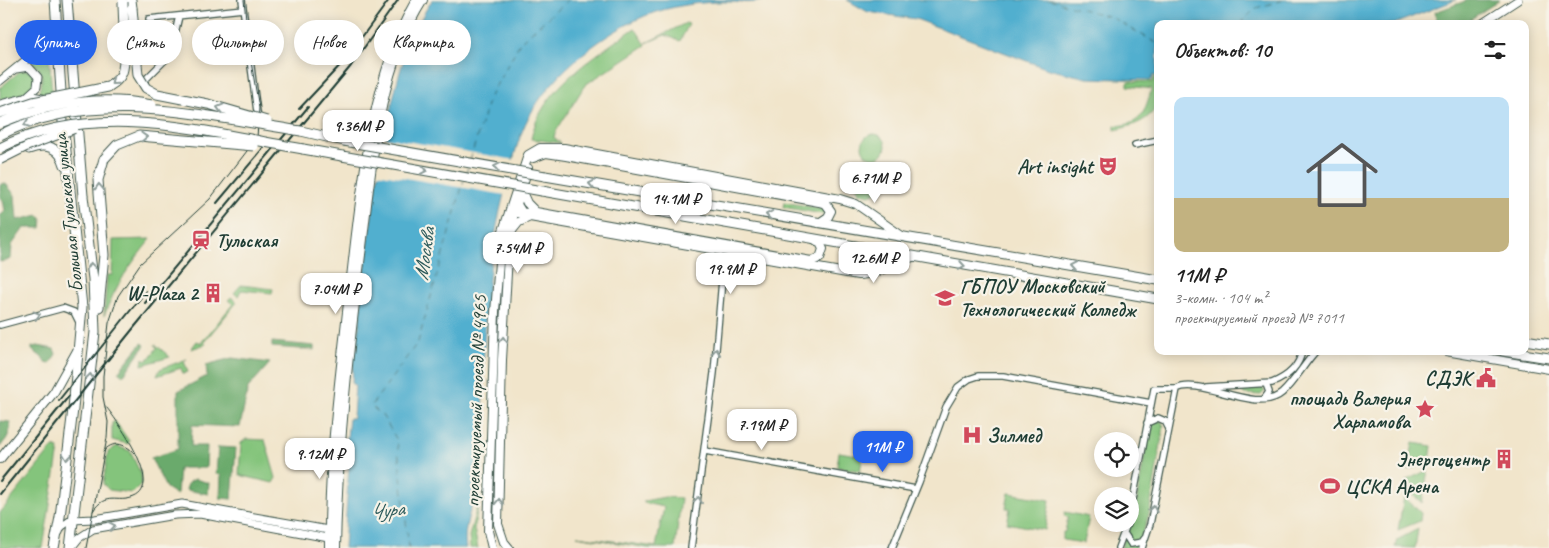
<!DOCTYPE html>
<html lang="ru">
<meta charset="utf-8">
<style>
:root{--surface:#fff;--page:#f6f6f6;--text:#222;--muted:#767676;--line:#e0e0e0;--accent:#2563eb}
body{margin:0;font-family:Caveat,sans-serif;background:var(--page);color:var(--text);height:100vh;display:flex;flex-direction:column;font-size:19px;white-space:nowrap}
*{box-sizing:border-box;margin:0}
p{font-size:16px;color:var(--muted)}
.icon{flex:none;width:28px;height:28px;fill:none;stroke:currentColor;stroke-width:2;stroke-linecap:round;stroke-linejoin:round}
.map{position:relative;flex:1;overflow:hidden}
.sheet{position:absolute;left:1154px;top:20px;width:375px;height:335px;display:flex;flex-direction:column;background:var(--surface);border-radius:10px;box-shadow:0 2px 12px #0003}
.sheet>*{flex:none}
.banner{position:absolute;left:15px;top:20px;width:475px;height:45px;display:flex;gap:10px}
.fabs{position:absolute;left:1094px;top:432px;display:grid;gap:10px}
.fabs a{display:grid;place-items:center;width:45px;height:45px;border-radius:50%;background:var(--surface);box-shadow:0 2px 12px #0003;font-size:25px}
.price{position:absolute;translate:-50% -42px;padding:0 11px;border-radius:10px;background:#fff;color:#222;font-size:16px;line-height:32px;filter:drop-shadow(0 1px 2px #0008)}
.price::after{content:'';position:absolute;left:50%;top:30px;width:15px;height:11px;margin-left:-8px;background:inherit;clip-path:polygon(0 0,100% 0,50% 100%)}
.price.on{background:var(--accent);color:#fff}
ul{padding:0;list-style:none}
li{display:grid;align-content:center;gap:10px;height:265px;padding:0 20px}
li+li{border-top:1px solid var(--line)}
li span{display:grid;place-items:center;height:155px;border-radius:10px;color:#555}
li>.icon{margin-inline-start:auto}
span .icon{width:90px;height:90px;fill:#fffc;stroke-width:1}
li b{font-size:21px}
h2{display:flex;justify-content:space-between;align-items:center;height:60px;padding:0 20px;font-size:21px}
.pill{padding:0 18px;border-radius:22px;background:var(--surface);box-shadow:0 2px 12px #0003;font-size:18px;line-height:45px}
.pill.on{background:var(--accent);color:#fff}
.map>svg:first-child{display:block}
.green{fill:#84c47c;stroke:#528058}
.forest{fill:#6baa6c;stroke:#457450}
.water{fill:#51afcf;stroke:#387682}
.pier{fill:#f1e5cb}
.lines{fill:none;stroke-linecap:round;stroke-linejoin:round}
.ferry{stroke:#2c5a5b;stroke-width:1;stroke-dasharray:6 5;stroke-linecap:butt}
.minor-casing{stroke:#3e564b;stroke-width:8}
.tertiary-casing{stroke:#3e564b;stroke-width:9}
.secondary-casing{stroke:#3e564b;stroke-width:10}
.primary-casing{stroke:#3e564b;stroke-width:11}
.minor{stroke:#fff;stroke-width:5.5}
.tertiary{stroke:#fff;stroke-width:7}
.secondary{stroke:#fff;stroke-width:8}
.primary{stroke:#fff;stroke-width:9}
.tram{stroke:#1f3d34;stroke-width:1}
.rail{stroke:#1f3d34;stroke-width:2}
.secondary-bridge-casing{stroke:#3e564b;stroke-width:10;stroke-linecap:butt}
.primary-bridge-casing{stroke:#3e564b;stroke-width:11;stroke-linecap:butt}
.secondary-bridge{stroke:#fff;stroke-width:8}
.primary-bridge{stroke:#fff;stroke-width:9}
.oneway{stroke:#8f9e9a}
.labels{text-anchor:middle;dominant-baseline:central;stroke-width:4.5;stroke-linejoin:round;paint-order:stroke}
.poi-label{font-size:20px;font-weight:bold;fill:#1f3d34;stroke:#f7f3e8;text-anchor:end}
.street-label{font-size:20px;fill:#1f3d34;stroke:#f7f3e8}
.water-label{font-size:21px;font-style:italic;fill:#2c5a5b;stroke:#f7f3e8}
</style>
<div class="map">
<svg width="1549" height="548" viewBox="0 0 1549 548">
<rect width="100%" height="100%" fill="#f7f3e8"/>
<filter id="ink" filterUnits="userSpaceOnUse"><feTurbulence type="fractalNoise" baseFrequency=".02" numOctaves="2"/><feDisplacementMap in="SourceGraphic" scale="10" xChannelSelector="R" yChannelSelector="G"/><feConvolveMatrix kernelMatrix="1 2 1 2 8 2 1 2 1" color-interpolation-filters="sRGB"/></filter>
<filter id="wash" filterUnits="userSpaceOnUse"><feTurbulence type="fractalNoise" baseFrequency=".0096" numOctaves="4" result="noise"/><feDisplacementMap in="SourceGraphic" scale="20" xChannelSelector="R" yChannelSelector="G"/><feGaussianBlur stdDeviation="1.12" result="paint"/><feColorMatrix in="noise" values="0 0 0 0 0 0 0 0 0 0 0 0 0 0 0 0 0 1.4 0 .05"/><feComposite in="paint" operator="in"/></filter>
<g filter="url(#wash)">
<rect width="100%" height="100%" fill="#f1e5cb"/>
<path class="green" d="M686,23L689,24L680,41L665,35L646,43Z
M635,28L646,45L585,85L555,133L554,138L561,143L531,139C540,89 596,55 635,28Z
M46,52L49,55L52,92L38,95C42,81 47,73 31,63Z
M21,70L30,71L35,76L34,85L25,93L0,100V88Z
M1155,77H1157C1158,84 1160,95 1158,102C1152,121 1132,126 1115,130V126C1144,124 1143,113 1152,89L1128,86V81L1153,82Z
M862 146a12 12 0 1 1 24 0a12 12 0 1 1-24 0Z
M868,175C875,175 882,174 886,182L882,190L869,195L859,192L856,185Z
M784,202L824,209L825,212L822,214L783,207Z
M151,239C131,263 115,286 104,316L107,275H112L113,240Z
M241,285L273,289L272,293L241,290L238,296L234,293Z
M231,297L237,302L204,342L206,344L191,349L197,341L201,343L233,304L228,300Z
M155,344L170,357L142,365L143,358L147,361L157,348Z
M187,359L184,361L188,372L183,374L181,368L157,376L160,369Z
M1244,386L1261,387L1265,391L1261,395L1244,394L1240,389Z
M1154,420L1161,421L1164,426L1149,514L1138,548H1121L1135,510L1150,423Z
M115,421L129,441L128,444L112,440V423Z
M246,439L265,440L276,478L273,483L243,476L239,474L241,443Z
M1413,443L1432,446L1430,461L1408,470Z
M117,446L130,451L141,474L142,483L132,493L109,490L103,484L108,452Z
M53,447L59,449L43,548H0V513Z
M839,452L863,456L860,471L837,467Z
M1428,470L1422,503L1405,487L1407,480Z
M1009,493L1050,500L1045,530L1007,523L1010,509L1006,508Z
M480,496L474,529L478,548H470L469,536Z
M665,497L681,498L675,548H648L577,536L656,547L664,507L644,503V501Z
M1404,497L1421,513L1420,521L1398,530Z
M1065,512L1089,517L1084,543L1063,540V532H1065L1068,517L1064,516Z
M1418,529L1415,548L1395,547L1397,540Z"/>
<path class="forest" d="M1468,0H1500L1463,24H1437L1435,12Z
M3,183L6,184L15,195L17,220L39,215L42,219L41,228H24L12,245L11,259L0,262V216L5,211L3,200L0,198V185Z
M272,342L314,346V350L272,347Z
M142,343L145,345L123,376L118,372Z
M38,346L54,349L56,354L50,364L45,363L43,358L32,350V347Z
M232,358L270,363L248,388L240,427L192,425L191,446H207L206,468H179L177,495L166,488L151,458L178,449V391L207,376L206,365Z
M0,421L10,422V430L7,438L0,447Z
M218,447L236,448L232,499L220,498L221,475L216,474Z
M195,479L209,483L208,494L186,490L188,483Z"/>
<path class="water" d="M432,0H766C750,5 734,1 717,2C691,3 660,8 636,20C597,39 558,70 534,108C521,128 515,152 509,175C480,275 483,380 482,483C473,500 462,528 466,548H344L350,448H346L349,418H353L355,385L352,384L354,350H357C363,280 371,211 384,143C394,91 403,45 432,0Z
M847,0H1456L1394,24H1158L1157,75L1153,76L1152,80L1087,78L1048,69L916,19L868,12Z"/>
<path class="pier" d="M383,137L515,160L505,195L376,173Z"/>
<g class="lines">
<path class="ferry" d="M1049,0L1111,17L1158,44
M1240,24L1256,8L1284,0
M470,160L489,98L521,41L568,0
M466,174L468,166
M409,548L397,440L382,415L371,406L418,342L464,180"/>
</g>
</g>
<g filter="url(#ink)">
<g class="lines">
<defs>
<path id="minor" d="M242,0L258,119
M149,19L243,9
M144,81L170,55L179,16
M1135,145L1158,140
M0,325L63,308L74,312L79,322
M1206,387L1272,383C1287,377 1299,368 1302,351
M1264,399L1269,392L1266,384
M1147,423L1158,418L1165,421L1168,427
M705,451L916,489
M1130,515L1154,389H1177
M1124,533L1131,544L1142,542L1144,539
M691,548L714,373L723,268L726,260L739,254
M892,548L919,482L946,407L958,387L969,379L978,376H1003L1151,403
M1118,548L1127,524
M1142,548L1150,524L1177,389C1199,376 1257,415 1282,393C1295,381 1304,364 1316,351"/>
<path id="tertiary" d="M1481,24L1518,0
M16,69L29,67L38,77L37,87L26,97
M0,81L42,47L56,27
M59,532L61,527L71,520L95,519L182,504L334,531
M71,548L79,538L93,529L175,515L200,514L334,539"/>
<path id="secondary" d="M533,158L546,153L566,156L819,202L826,204L831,211L828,217L819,223
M522,192L527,203L536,212
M516,203L523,214L530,217L858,275C877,275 895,262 913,257
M519,213L536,212L811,261L820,258L823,249L820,243L814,239
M511,232L519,222L530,217
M1446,351L1549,369
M0,459L54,392L78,349
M329,548C328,467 339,384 348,303C360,206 367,85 416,0
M336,548C338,447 349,347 362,247C372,165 378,71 423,0
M492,548L488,531L495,312L501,237L528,155L540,148H564L840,199L856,204L902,236
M509,548L504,542L498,524L502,360L509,238L513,217L528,168"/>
<path id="primary" d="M67,0L83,196L93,279L95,332L70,548
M131,0L132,8
M0,105L32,97L47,100
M301,131L344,141
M29,149C45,142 60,147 65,165
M303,149L342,156
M545,176L1158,280
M542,191L1158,299
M99,307L104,255L98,180L104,159
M1525,340L1549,344
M1503,351L1549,358
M54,548L60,517L73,409L82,307L63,122L55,0"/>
</defs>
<use href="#minor" class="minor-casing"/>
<use href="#tertiary" class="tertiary-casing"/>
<use href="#secondary" class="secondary-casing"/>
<use href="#primary" class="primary-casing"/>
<use href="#minor" class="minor"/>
<use href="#tertiary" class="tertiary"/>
<use href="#secondary" class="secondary"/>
<use href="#primary" class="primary"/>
<path class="tram" d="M103,452C112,440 125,443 134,453
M93,511C106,491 117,504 134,497C164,485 118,422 107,408
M86,548L107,438L108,422L103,397V376L109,323L118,296L140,264L210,199L257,138L259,108L250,56L244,0"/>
<path class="rail" d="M299,109L345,60L389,0
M217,203L270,140
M145,303L308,107
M59,400L146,291
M0,481L69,396
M0,494L132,330L351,66L398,0"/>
<defs>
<path id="secondary-bridge" d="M0,160L28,146L74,129"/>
<path id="primary-bridge" d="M132,8L138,75L146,88L157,94L208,104L267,121
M0,113L33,102L108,87C114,83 119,80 122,73C127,59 123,19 123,2
M0,123C49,103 100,95 152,105
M0,135C94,87 203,116 301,131
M344,141L545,176
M0,148C95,99 205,132 303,149
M342,156L542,191
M104,159L117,145L139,136L254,146"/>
</defs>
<use href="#secondary-bridge" class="secondary-bridge-casing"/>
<use href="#primary-bridge" class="primary-bridge-casing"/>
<use href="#secondary-bridge" class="secondary-bridge"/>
<use href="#primary-bridge" class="primary-bridge"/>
</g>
<defs><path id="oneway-chevron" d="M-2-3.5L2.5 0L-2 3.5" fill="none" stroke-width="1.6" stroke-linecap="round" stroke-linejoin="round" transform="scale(1.25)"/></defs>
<g class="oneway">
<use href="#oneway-chevron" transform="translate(114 82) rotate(140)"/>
<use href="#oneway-chevron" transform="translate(220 108) rotate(-165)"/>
<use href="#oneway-chevron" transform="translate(27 124) rotate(161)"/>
<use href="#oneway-chevron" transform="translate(144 137) rotate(-2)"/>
<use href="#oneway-chevron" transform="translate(497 167) rotate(-170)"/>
<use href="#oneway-chevron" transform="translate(424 170) rotate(10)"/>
<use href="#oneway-chevron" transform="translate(592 184) rotate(-170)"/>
<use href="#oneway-chevron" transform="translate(99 187) rotate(-93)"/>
<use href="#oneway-chevron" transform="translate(769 215) rotate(-170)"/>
<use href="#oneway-chevron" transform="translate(91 266) rotate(-97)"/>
<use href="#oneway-chevron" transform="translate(962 266) rotate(10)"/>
<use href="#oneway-chevron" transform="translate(1075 266) rotate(-170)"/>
<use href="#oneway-chevron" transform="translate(37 315) rotate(-15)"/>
<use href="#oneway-chevron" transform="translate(503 340) rotate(-88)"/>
<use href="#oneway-chevron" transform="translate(716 352) rotate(-85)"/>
<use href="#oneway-chevron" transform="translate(90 377) rotate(-84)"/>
<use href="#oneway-chevron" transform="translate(67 457) rotate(97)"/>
<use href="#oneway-chevron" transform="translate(698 500) rotate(-82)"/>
<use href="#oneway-chevron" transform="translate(499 502) rotate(-89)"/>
<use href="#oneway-chevron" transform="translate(1153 509) rotate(-79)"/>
<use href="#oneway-chevron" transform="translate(112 526) rotate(-10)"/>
</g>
</g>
<defs>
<symbol id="theatre-bare" viewBox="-9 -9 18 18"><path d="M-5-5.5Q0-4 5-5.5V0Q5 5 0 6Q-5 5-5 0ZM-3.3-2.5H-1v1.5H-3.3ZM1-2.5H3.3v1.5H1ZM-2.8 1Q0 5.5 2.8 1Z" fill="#d1495b" stroke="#f7f3e8" stroke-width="2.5" paint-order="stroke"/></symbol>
<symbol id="station-bare" viewBox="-9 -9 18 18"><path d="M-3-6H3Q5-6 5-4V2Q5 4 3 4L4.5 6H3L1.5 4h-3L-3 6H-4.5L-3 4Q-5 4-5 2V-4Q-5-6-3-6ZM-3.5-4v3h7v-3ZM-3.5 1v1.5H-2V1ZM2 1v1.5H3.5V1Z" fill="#d1495b" stroke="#f7f3e8" stroke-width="2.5" paint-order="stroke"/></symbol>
<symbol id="building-bare" viewBox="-9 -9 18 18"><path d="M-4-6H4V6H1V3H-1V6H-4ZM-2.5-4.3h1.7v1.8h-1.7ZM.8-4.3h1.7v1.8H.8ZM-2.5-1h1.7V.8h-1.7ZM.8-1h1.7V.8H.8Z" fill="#d1495b" stroke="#f7f3e8" stroke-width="2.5" paint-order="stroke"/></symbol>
<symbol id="university-bare" viewBox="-9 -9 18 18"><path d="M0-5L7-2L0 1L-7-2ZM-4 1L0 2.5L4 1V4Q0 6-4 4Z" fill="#d1495b" stroke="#f7f3e8" stroke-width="2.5" paint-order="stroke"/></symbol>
<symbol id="civic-bare" viewBox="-9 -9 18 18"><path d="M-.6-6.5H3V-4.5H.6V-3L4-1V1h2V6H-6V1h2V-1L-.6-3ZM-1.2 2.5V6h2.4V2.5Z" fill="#d1495b" stroke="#f7f3e8" stroke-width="2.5" paint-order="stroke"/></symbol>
<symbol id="sight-bare" viewBox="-9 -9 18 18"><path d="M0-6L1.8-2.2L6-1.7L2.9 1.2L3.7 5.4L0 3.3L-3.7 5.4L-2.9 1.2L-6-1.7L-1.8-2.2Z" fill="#d1495b" stroke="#f7f3e8" stroke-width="2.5" paint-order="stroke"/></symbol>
<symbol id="hospital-bare" viewBox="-9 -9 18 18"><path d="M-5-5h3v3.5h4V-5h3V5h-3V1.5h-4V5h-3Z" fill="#d1495b" stroke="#f7f3e8" stroke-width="2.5" paint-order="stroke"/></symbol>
<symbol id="stadium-bare" viewBox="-9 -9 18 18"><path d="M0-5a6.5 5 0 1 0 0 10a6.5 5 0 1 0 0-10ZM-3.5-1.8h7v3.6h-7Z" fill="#d1495b" stroke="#f7f3e8" stroke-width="2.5" paint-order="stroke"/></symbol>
</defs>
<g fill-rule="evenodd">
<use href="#theatre-bare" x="1094" y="152" width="28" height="28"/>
<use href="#station-bare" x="187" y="226" width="28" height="28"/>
<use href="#building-bare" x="199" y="279" width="28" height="28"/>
<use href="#university-bare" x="931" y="284" width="28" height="28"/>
<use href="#civic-bare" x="1472" y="364" width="28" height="28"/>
<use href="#sight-bare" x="1411" y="395" width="28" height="28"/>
<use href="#hospital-bare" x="958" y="421" width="28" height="28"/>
<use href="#building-bare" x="1490" y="445" width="28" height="28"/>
<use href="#stadium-bare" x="1316" y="472" width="28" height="28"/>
</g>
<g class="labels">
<g class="poi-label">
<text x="1093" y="166">Art insight</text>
<text x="216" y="240" text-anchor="start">Тульская</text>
<text x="960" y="286" text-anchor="start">ГБПОУ Московский<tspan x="960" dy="23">Технологический Колледж</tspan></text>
<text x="198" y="293">W-Plaza 2</text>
<text x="1471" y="378">СДЭК</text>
<text x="1410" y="398">площадь Валерия<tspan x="1410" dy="23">Харламова</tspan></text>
<text x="987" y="435" text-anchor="start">Зилмед</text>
<text x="1489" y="459">Энергоцентр</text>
<text x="1345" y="486" text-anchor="start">ЦСКА Арена</text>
</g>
<g class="street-label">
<text transform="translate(68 213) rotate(-96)">Большая Тульская улица</text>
<text transform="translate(476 401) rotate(-88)">проектируемый проезд № 4965</text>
</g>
<g class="water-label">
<text transform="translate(424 254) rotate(-82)">Москва</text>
<text transform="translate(387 510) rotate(-7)">Чура</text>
</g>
</g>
</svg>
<div class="fabs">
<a><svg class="icon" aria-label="locate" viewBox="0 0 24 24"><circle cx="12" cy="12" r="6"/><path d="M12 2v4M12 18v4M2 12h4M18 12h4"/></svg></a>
<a><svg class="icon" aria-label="layers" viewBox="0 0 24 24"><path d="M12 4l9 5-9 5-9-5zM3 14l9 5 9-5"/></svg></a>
</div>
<b class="price" style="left:358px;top:152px">9.36M ₽</b>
<b class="price" style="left:875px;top:204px">6.71M ₽</b>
<b class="price" style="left:676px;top:225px">14.1M ₽</b>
<b class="price" style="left:518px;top:274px">7.54M ₽</b>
<b class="price" style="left:874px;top:284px">12.6M ₽</b>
<b class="price" style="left:731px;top:295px">19.9M ₽</b>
<b class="price" style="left:336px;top:315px">7.04M ₽</b>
<b class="price" style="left:762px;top:451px">7.19M ₽</b>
<b class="price on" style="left:883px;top:473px">11M ₽</b>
<b class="price" style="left:320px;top:480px">9.12M ₽</b>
<div class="banner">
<a class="pill on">Купить</a>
<a class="pill">Снять</a>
<a class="pill">Фильтры</a>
<a class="pill">Новое</a>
<a class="pill">Квартира</a>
</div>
<section class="sheet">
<h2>Объектов: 10<svg class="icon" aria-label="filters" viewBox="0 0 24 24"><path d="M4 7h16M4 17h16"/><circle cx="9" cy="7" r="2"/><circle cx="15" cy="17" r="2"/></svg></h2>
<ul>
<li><span style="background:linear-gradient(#bfe0f5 65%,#c2b280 0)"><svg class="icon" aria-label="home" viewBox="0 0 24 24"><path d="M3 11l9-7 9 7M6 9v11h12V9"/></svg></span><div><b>11M ₽</b><p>3-комн. · 104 m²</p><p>проектируемый проезд № 7011</p></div></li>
</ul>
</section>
</div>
